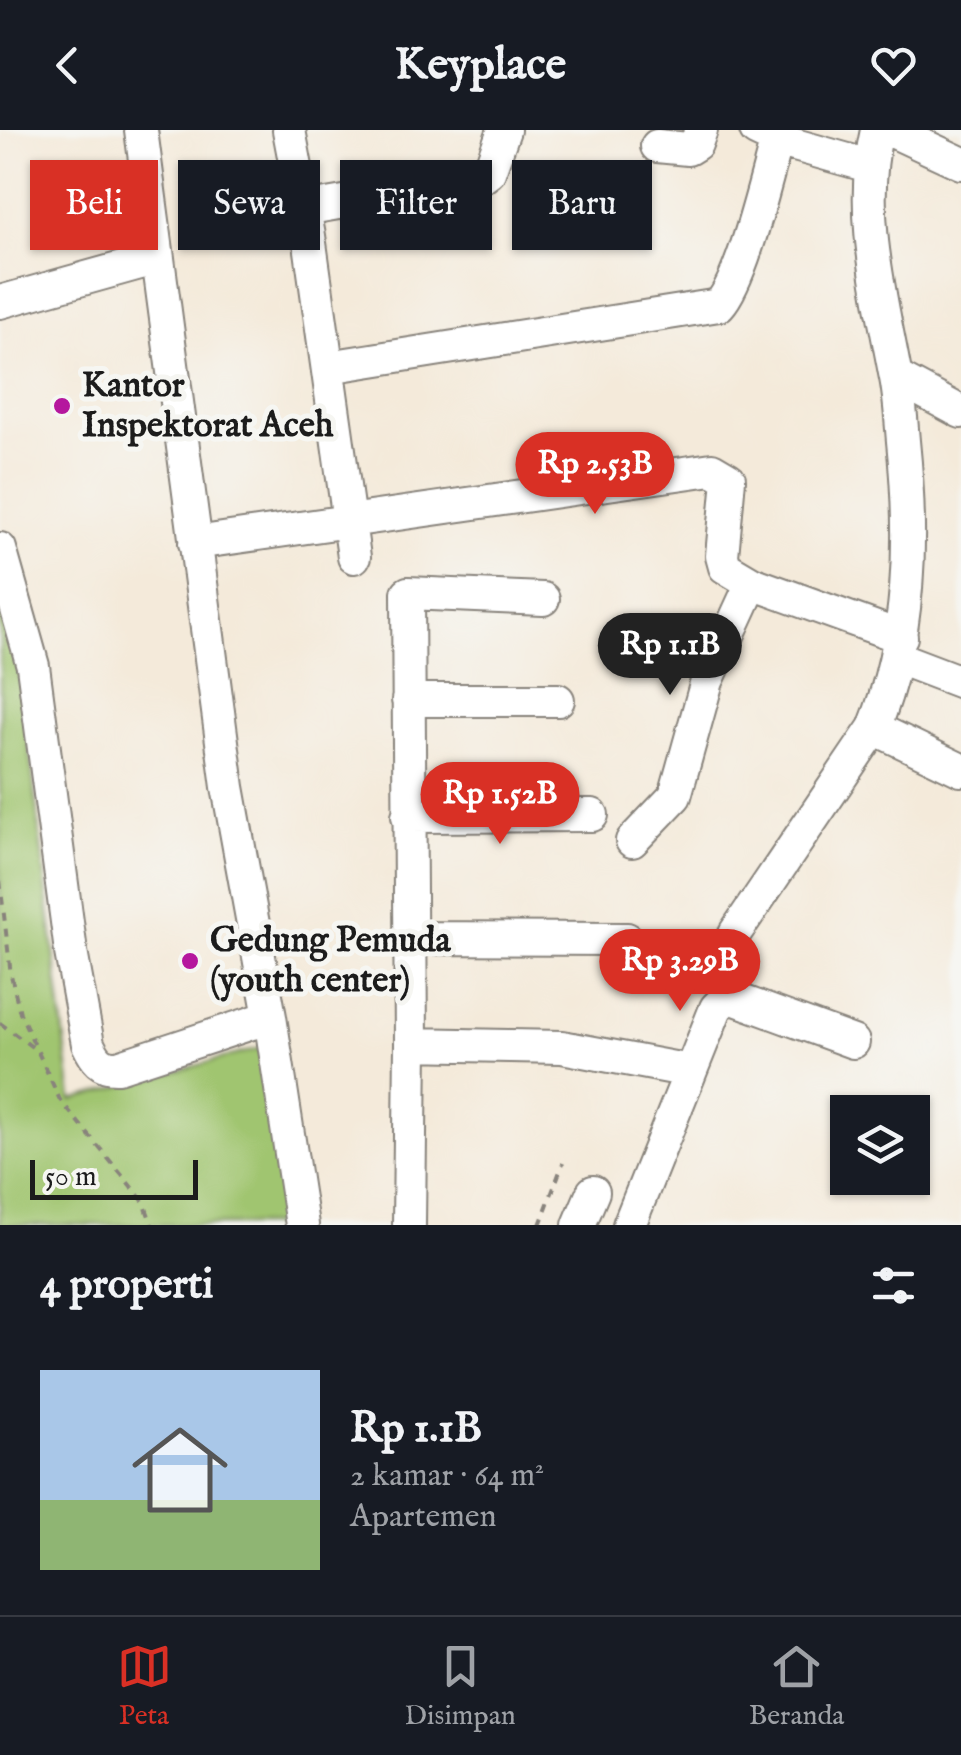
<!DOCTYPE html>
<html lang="id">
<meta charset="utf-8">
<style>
:root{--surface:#171b24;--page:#20242c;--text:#f1f3f6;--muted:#9ea1a6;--line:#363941;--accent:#d93025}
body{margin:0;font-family:"IM FELL English",serif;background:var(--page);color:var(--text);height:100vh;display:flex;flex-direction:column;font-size:38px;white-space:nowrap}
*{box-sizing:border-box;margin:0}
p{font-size:32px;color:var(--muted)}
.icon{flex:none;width:55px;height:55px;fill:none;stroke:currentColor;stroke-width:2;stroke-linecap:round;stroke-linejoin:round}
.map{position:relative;height:1095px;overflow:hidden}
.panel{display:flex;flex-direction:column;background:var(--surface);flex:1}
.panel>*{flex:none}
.top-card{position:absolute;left:30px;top:30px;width:902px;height:90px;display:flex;gap:20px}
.tools{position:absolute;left:830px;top:965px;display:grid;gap:20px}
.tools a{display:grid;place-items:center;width:100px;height:100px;border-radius:0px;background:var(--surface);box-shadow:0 2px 8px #0004;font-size:50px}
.scale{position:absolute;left:30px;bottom:25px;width:168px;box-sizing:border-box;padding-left:10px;border:5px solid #1c1c1c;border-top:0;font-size:28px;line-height:35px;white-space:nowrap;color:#1c1c1c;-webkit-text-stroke:8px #f6f6f2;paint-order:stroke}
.price{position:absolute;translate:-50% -85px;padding:0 22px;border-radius:35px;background:var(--accent);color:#fff;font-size:32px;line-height:65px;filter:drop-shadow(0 2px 5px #0008)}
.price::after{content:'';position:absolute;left:50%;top:60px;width:30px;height:22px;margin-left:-15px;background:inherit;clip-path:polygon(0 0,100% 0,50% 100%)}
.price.selected{background:#222;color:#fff}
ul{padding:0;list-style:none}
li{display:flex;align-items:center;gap:30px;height:250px;padding:0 40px}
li+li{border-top:2px solid var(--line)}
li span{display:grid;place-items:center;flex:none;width:280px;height:200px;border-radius:0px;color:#555}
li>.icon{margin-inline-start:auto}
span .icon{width:120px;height:120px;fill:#fffc;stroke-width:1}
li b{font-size:42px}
h2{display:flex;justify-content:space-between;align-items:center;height:120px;padding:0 40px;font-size:42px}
.tag{padding:0 35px;border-radius:0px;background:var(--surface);box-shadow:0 2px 8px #0004;font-size:35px;line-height:90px}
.tag.selected{background:var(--accent);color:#fff}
header{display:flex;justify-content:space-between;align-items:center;height:130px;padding:0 40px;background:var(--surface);font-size:45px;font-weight:800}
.tabs{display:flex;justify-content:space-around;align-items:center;height:140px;border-top:2px solid var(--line);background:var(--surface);font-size:28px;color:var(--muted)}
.tabs a{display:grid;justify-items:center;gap:5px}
.tabs .selected{color:var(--accent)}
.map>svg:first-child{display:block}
.green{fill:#a0c56f;stroke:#5e7046;stroke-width:2.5}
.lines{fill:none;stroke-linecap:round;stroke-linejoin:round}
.minor-casing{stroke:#88837b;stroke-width:36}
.path{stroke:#88837b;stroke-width:4;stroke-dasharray:8 8;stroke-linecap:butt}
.minor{stroke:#fff;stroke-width:32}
.poi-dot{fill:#b5179e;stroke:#f6f6f2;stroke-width:4}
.labels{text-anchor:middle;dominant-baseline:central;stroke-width:10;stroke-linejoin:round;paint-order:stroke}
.poi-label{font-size:35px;font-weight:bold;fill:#1c1c1c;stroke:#f6f6f2;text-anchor:start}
</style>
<header><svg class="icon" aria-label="back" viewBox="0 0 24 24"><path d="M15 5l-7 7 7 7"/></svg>Keyplace<svg class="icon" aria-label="heart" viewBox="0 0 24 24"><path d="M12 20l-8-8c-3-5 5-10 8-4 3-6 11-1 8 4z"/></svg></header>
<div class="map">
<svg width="961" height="1095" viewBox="0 0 961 1095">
<rect width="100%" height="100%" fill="#f6f6f2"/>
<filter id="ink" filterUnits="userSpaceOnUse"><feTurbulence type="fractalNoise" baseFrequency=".01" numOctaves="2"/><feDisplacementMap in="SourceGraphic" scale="20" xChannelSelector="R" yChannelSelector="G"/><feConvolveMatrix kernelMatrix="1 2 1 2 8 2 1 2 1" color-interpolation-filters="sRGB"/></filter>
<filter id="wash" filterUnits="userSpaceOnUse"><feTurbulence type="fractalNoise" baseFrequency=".0048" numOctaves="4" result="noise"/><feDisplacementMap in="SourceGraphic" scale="40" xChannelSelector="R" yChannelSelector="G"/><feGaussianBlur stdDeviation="2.25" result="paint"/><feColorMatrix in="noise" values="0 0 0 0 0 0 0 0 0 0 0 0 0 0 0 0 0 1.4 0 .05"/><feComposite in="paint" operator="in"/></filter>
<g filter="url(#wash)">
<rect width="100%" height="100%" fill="#f4eada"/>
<path class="green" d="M0,460L17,517L72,970L260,918L294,1095H0Z"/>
</g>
<g filter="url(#ink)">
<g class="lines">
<defs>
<path id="minor" d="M141,0L228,657L270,887L302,1095
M289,0L309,106L354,427
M756,0L777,10L869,36
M877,0C858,82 880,162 895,243C900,265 901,289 903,311C913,409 911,506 874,598L961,640
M890,0L961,33
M657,16L688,19L696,14L701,0
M304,79L481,48L489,42L504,0
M0,172L158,128
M328,237L719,175C743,149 766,48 777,10
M896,247L961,282
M195,413L712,339L729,349L722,426L725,437L752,453L901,507
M0,419L33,536L71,822L88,914C95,929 101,938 118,937L270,887
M898,528L961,552
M408,570H558
M408,686L592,685
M632,711L675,666L707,551L752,453
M735,803L874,598
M409,808L627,809
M411,914L562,917L690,941
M409,1095L411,914L408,463L543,469
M579,1095L593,1062
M629,1095L716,878L724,870L733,868L853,912"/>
</defs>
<use href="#minor" class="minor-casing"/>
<path class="path" d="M0,751L11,845L20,883L60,970L144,1072L152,1095
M0,893L32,917
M540,1095L563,1033"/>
<use href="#minor" class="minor"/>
</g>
</g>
<g class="poi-dot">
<circle cx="62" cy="276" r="10"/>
<circle cx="190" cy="831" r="10"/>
</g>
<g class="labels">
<g class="poi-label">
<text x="82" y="256">Kantor<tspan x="82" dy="40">Inspektorat Aceh</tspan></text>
<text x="210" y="811">Gedung Pemuda<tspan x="210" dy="40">(youth center)</tspan></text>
</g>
</g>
</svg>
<div class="tools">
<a><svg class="icon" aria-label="layers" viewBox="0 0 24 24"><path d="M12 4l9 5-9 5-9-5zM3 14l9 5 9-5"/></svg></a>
</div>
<div class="scale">50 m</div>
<b class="price" style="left:595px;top:387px">Rp 2.53B</b>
<b class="price selected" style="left:670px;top:568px">Rp 1.1B</b>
<b class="price" style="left:500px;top:717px">Rp 1.52B</b>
<b class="price" style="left:680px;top:884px">Rp 3.29B</b>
<div class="top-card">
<a class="tag selected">Beli</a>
<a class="tag">Sewa</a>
<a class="tag">Filter</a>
<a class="tag">Baru</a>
</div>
</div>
<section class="panel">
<h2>4 properti<svg class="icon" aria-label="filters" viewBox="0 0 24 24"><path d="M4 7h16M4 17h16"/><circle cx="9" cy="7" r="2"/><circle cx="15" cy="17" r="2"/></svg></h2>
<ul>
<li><span style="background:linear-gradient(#a9c7e8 65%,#8fb573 0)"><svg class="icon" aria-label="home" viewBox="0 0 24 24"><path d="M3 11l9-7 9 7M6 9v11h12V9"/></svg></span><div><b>Rp 1.1B</b><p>2 kamar · 64 m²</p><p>Apartemen</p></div></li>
</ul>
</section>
<nav class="tabs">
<a class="selected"><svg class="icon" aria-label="map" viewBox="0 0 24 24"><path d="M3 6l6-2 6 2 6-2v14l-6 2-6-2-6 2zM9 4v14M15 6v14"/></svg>Peta</a>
<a><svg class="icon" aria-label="saved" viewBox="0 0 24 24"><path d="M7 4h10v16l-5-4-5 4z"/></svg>Disimpan</a>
<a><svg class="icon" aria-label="home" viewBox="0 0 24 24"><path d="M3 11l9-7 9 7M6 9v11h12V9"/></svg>Beranda</a>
</nav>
